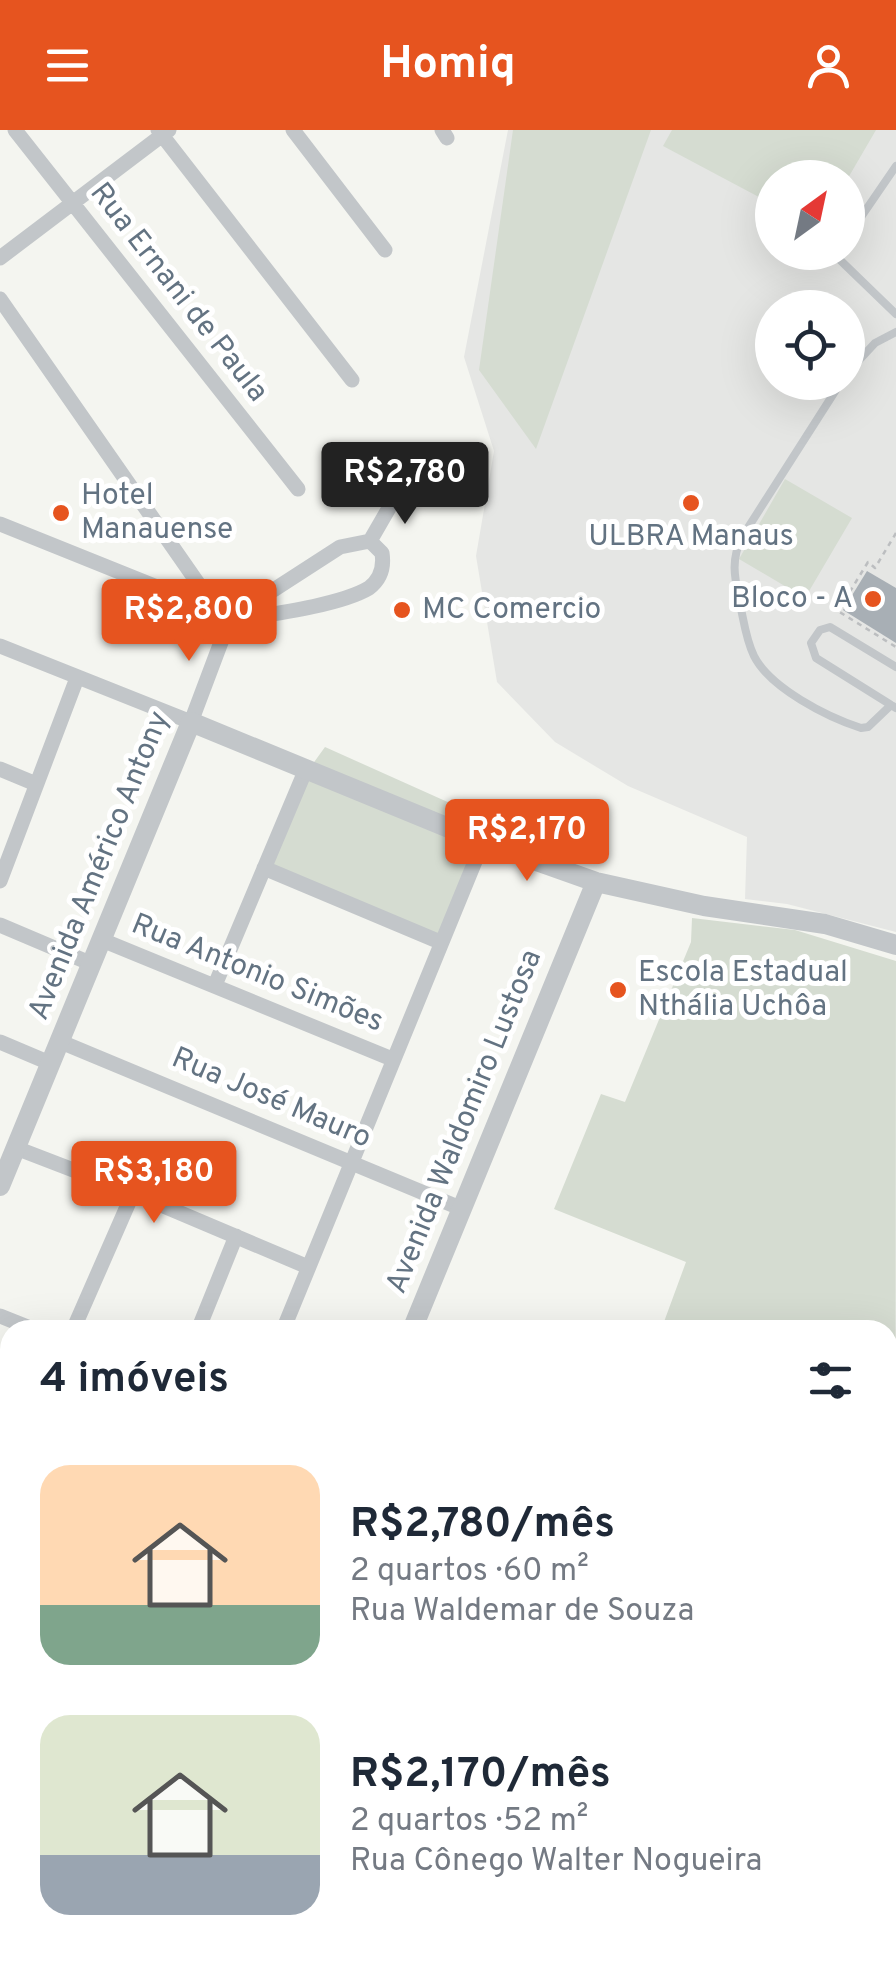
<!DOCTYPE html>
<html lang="pt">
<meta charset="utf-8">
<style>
:root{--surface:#fff;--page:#f6f6f7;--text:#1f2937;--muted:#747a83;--accent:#e6541f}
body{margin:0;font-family:Overpass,sans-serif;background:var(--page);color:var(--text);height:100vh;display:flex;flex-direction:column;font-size:38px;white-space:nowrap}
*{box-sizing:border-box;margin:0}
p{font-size:32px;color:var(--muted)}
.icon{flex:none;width:55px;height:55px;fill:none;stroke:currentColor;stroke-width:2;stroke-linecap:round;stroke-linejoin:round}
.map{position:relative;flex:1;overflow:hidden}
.drawer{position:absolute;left:0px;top:1190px;width:898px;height:642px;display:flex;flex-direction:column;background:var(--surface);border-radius:30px 30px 0 0;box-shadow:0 10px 40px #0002}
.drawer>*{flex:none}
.needle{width:65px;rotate:33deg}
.buttons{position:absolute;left:755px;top:30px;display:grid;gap:20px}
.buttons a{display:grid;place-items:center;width:110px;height:110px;border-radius:50%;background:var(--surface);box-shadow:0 10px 40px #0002;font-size:50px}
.price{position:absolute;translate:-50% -85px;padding:0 22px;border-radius:10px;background:var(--accent);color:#fff;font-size:32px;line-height:65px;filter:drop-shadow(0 2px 5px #0008)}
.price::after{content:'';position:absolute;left:50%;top:60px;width:30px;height:22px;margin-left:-15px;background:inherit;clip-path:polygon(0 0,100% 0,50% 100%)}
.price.current{background:#222;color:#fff}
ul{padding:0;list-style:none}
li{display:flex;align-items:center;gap:30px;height:250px;padding:0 40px}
li span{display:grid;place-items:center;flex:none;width:280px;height:200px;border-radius:30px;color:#555}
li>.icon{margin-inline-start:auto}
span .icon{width:120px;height:120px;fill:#fffc;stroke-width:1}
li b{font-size:42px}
h2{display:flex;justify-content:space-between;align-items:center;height:120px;padding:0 40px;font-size:42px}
header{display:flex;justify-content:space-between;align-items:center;height:130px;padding:0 40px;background:var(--accent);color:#fff;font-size:45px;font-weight:700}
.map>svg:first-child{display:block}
.built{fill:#e5e6e4;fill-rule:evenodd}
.green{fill:#d5dcd1}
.building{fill:#a8afb5}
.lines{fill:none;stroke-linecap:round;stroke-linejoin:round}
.path{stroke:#bcbec0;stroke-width:2.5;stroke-dasharray:5 5;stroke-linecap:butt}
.service{stroke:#c2c6c9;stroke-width:8}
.minor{stroke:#c2c6c9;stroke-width:15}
.tertiary{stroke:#c2c6c9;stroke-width:20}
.poi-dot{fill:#e6541f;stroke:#fff;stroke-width:4}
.labels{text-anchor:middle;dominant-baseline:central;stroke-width:10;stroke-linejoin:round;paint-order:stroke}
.street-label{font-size:30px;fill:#637382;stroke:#fff}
.poi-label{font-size:30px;fill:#637382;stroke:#fff;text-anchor:start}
</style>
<header><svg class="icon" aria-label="menu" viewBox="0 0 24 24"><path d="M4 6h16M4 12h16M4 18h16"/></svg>Homiq<svg class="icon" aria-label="person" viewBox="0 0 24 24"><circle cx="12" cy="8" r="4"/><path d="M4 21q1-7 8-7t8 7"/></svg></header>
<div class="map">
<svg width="896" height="1831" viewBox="0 0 896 1831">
<rect width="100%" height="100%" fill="#f4f5f0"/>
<path class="built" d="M508,0H896V802L787,774L745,769L747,707L628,656L555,612L497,552L476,426L494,321L464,227ZM772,48H848V122H772ZM772,178H848V252H772Z"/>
<path class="green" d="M513,0H651L536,319L479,240Z
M672,0H876L848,48H772V74L663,16Z
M785,349L852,388L805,468L739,429Z
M325,617L490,691L439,808L269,735L312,635Z
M692,788L795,800L896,831L895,1831H447L451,1822H888V1200H661L686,1132L554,1079L601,964L625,972L691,812Z"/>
<path class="building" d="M867,441L896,458V513L843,480Z"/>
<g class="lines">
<path class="path" d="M896,403L875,438L868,432L838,481L896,517"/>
<path class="service" d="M848,106L896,36
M839,122V129L896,184
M848,242L875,213L896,202
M841,252L742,407C730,431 735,449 740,474C744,492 746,510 754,526C770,558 827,587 861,598L868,597L891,575
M896,537L830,497L820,500L811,513L816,528L896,578
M411,1831L419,1822"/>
<path class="minor" d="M15,0L298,359
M158,0L352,250
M293,0L385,120
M442,0L447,8
M0,128L169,0
M0,169L218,482
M0,394L219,482
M370,411L400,359
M225,485L275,459L340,417L370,411L382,423C384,436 381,449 369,458C339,476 265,485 229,491
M0,516L191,592L229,491
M0,639L36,654
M264,738L440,812
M0,751L77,548
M0,795L92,834
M102,810L392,929
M215,855L306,639
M0,912L52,934
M61,912L460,1078
M16,1018L133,1063L308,1137
M0,1186L35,1200
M73,1200L133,1063
M198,1200L236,1106
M283,1200L483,712
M0,1310L10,1314
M0,1382L10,1358
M0,1527L10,1531"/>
<path class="tertiary" d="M0,1056L191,592L483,712L596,752L704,776L825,794L896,815
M412,1200L596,752
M0,1662L10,1667
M139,1831L140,1822
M157,1831L161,1822"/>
</g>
<g class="poi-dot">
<circle cx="691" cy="373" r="10"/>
<circle cx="61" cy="383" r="10"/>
<circle cx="873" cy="469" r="10"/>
<circle cx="402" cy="480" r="10"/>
<circle cx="618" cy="860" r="10"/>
</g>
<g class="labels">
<g class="street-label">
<text transform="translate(178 163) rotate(52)">Rua Ernani de Paula</text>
<text transform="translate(100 736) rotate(-68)">Avenida Américo Antony</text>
<text transform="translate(257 844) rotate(22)">Rua Antonio Simões</text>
<text transform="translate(271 969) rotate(23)">Rua José Mauro</text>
<text transform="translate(465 992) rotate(-68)">Avenida Waldomiro Lustosa</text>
</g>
<g class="poi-label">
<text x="81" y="366">Hotel<tspan x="81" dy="34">Manauense</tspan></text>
<text x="691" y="407" text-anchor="middle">ULBRA Manaus</text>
<text x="853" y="469" text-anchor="end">Bloco - A</text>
<text x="422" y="480">MC Comercio</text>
<text x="638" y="843">Escola Estadual<tspan x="638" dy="34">Nthália Uchôa</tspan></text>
</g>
</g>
</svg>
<div class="buttons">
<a><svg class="needle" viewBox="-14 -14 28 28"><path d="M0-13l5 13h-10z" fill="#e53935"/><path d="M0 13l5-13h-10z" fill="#747a83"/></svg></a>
<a><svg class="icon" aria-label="locate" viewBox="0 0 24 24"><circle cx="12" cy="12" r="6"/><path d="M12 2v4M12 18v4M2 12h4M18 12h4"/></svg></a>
</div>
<b class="price current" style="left:405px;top:397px">R$2,780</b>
<b class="price" style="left:189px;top:534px">R$2,800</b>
<b class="price" style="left:527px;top:754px">R$2,170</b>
<b class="price" style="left:154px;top:1096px">R$3,180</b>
<section class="drawer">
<h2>4 imóveis<svg class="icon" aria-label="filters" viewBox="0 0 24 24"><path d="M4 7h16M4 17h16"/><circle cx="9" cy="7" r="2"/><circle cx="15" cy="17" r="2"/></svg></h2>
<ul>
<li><span style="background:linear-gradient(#ffd9b3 70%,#7fa58c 0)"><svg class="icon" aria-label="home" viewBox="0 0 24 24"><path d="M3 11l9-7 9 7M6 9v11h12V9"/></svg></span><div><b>R$2,780/mês</b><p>2 quartos · 60 m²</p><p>Rua Waldemar de Souza</p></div></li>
<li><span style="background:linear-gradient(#dfe7d0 70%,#9aa5b1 0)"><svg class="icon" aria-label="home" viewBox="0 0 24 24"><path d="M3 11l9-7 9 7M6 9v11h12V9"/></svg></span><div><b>R$2,170/mês</b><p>2 quartos · 52 m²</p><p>Rua Cônego Walter Nogueira</p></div></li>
</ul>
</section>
</div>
